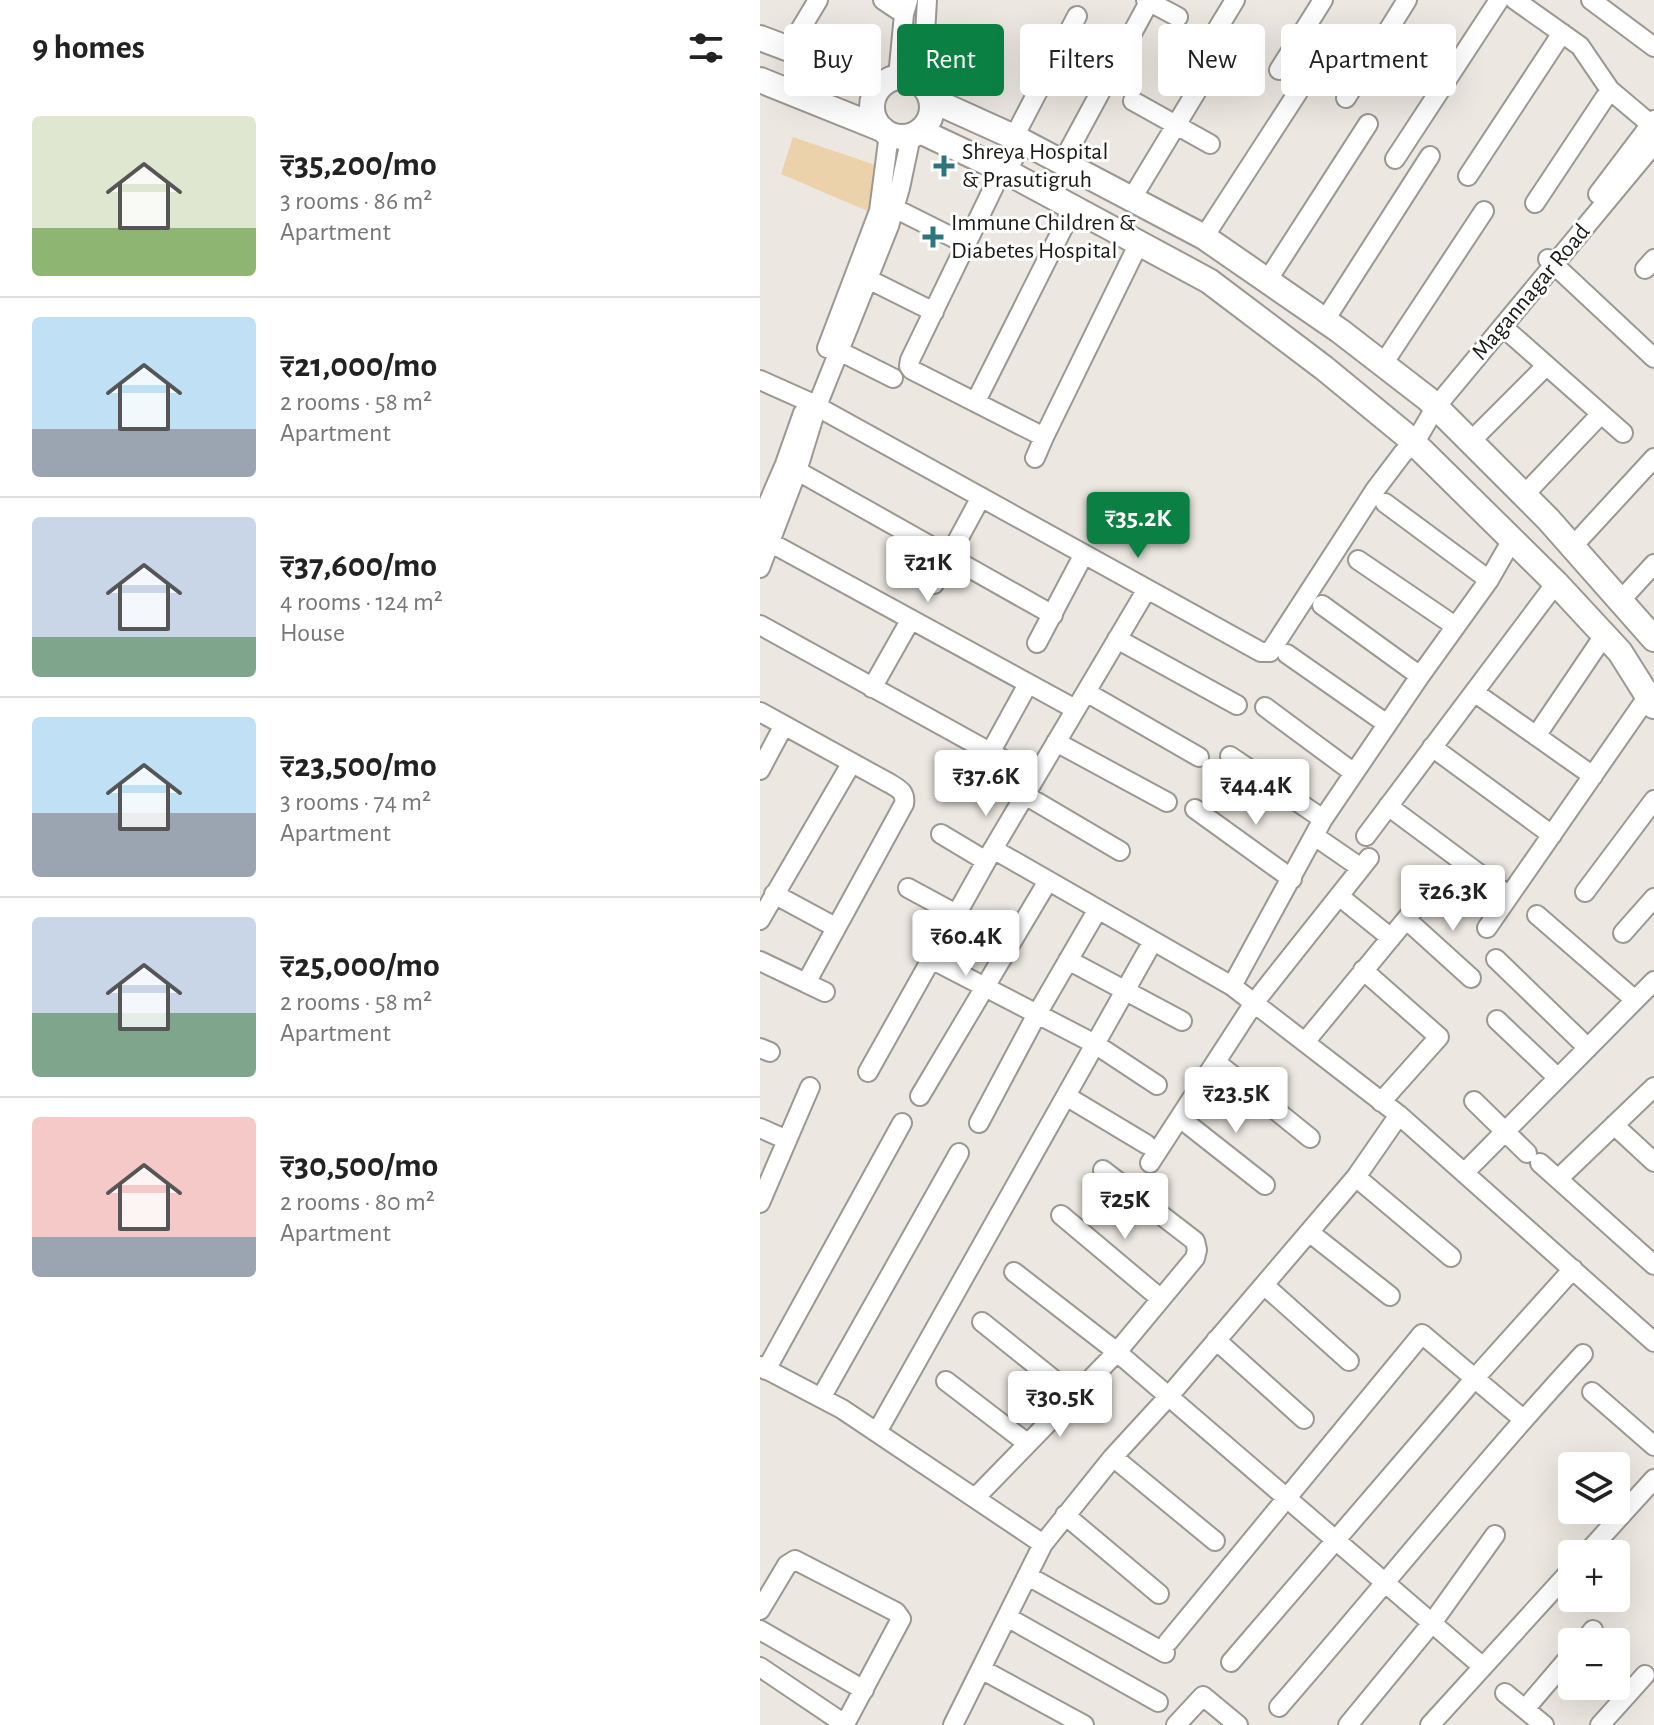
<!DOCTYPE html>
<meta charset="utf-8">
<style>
:root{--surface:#fff;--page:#f2f2f2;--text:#222;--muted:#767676;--line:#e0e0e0;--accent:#0b8043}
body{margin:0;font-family:"Alegreya Sans",sans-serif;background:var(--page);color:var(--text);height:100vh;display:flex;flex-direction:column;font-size:30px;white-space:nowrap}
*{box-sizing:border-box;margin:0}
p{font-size:26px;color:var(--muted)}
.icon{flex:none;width:44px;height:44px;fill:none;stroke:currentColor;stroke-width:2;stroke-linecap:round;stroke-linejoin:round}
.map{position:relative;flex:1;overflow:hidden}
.sheet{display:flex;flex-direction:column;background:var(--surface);width:760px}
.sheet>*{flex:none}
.banner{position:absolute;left:24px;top:24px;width:750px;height:72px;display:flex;gap:16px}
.buttons{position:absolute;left:798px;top:1452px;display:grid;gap:16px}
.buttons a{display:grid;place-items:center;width:72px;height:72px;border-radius:8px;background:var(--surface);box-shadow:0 8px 32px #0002;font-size:40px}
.price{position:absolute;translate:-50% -68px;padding:0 18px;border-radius:8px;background:#fff;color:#222;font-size:26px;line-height:52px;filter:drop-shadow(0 2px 4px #0008)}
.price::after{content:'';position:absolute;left:50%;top:48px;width:24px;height:18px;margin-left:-12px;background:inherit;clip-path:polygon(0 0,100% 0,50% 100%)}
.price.current{background:var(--accent);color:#fff}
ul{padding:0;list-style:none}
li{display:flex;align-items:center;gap:24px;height:200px;padding:0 32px}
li+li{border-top:2px solid var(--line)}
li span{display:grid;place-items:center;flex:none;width:224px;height:160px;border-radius:8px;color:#555}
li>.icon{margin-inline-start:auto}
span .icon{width:96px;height:96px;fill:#fffc;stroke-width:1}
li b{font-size:34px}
h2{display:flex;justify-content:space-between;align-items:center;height:96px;padding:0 32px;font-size:34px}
.chip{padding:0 28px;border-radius:8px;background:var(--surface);box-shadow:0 8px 32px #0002;font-size:28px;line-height:72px}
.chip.current{background:var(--accent);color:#fff}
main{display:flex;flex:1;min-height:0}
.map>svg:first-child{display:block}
.green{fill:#ecd2ab}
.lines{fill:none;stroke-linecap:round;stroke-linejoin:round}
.minor-casing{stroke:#9c9891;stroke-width:22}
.major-casing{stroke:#9c9891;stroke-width:28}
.minor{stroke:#fff;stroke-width:18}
.major{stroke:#fff;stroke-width:24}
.poi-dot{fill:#2c757d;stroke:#fff;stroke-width:3}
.labels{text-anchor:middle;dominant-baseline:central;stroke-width:6;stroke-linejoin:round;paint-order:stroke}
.poi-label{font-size:24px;fill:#1b1a17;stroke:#fff;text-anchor:start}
.street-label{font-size:24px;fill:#1b1a17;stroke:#fff}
</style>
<main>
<section class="sheet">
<h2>9 homes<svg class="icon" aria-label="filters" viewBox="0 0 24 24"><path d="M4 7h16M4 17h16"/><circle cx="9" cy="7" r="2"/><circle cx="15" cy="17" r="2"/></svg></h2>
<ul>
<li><span style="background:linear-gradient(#dfe7d0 70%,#8fb573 0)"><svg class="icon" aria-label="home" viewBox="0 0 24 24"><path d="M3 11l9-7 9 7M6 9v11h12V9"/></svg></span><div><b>₹35,200/mo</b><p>3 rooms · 86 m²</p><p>Apartment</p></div></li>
<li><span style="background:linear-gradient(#bfe0f5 70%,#9aa5b1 0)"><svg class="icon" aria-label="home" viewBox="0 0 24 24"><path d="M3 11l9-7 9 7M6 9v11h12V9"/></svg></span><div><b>₹21,000/mo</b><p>2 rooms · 58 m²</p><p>Apartment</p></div></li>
<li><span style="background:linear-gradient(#c9d6e8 75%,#7fa58c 0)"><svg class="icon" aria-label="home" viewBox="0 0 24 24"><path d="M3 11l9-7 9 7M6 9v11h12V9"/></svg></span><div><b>₹37,600/mo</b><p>4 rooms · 124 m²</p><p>House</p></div></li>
<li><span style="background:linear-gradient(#bfe0f5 60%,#9aa5b1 0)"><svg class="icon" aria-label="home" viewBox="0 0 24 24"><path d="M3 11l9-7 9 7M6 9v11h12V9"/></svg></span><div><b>₹23,500/mo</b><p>3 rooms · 74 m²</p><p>Apartment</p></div></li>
<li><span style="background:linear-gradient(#c9d6e8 60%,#7fa58c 0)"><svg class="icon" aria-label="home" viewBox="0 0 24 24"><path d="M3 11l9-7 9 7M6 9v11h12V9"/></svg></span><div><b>₹25,000/mo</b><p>2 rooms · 58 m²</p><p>Apartment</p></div></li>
<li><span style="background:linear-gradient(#f6c9c9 75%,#9aa5b1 0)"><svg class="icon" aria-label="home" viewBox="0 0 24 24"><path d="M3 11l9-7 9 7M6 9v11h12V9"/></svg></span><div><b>₹30,500/mo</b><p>2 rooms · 80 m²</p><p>Apartment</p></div></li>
</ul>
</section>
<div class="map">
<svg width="894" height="1725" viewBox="0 0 894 1725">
<rect width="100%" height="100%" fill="#ece7e0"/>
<path class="green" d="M33,137L121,167L110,212L21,174Z"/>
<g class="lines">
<defs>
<path id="minor" d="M123,0L144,14
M386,0L418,17
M755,0L820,46L850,90L894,127
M831,0L894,47
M458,28L475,0
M413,49L448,71
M28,50L58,0
M519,70L563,0
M138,77L144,14L148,0
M162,84L167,0
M586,98L647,0
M373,101L450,144
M254,137L317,16
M635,159L739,0
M302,163L389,2
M242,170L150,360L149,366L152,370L284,437L379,243
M247,172L262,141
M708,176L802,33
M838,194L894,120
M372,198L465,44
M775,203L850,90
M134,208L206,244
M444,237L538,92
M788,259L894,358
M885,269L894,259
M108,279L174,312
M507,281L608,124
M565,320L670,156
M743,327L863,433
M67,348L119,211L129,134
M79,351L133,378
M623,364L724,211
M0,380L47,401L501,652H510L615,490L643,453L654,444L675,408L894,144
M216,401L313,208
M710,442L786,366
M275,458L284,437
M27,465L293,615
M764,495L840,415
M625,503L729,580
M0,522L25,464L43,413
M2,538L315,709
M813,546L894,458
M598,560L695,626
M0,568L37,471L57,406L129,226L140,188L151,136
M174,584L221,497
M861,600L894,564
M562,605L660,676
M0,625L275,777
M357,639L477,705
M277,643L324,554
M527,654L627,724
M112,688L151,619
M326,692L439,757
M714,692L833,776
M505,707L594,773
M0,712L129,783C139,789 146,792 144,804L46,983L0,961
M776,736L845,634
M296,742L407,802
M672,747L792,835
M230,753L268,684
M470,756L563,819
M0,770L24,725
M265,795L360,851
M628,806L749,896
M435,809L532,879
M181,834L226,861
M606,836L796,583
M556,837L601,868
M233,849L472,986L639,1115
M148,888L196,914
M825,892L894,800
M14,894L75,927
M579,896L631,938
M777,915L875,1000
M0,920L91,764
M647,920L711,978
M727,928L888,696
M863,933L894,898
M171,959L335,1044L397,1085
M736,959L828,1048
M308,960L422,1021
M603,970L679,1037L621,1102
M46,983L65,992
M472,986L563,819L660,676L729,580L752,540
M737,1020L798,1078
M545,1042L667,894
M0,1048L10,1052
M456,1062L550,1138
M108,1072L233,849L387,589
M160,1096L288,881
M306,1096L386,1144
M714,1101L767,1153
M420,1118L505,1185
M219,1123L277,1014L338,909
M854,1125L894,1162
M0,1128L27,1140
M390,1163L494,1003L609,858
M780,1163L894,1265
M704,1173L894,981
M596,1177L691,1257
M798,1179L894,1087
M0,1203L50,1087
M301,1215L401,1299
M549,1232L630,1296
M254,1272L357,1352L723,1667
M504,1285L589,1361
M222,1322L313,1395
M456,1340L544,1419
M0,1366L82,1409L283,1544
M6,1370L142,1123
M186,1381L267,1443
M832,1392L894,1446
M61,1398L199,1153
M117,1432L393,941
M353,1457L455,1541
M215,1498L357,1352L435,1258L437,1250L435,1241L343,1170
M305,1515L399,1594
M826,1554L894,1479
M268,1576L405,1653
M0,1610L27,1565L35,1560L136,1612L141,1619L85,1724
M247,1617L398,1702
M0,1630L104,1690
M408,1642L662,1334L763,1419
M823,1642L833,1630
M471,1662L715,1378L813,1269
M0,1667L86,1725
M221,1669L324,1725
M745,1693L784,1725
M519,1707C621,1590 718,1468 823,1354
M765,1709L812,1654
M193,1725L283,1544L353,1457L409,1396L596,1177L639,1115L894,1342
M416,1725L443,1696L478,1725
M588,1725L672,1623L735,1535
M670,1725L812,1569
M840,1725L885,1675"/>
<path id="major" d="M0,38L122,84
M112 107a30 30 0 1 1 60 0a30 30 0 1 1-60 0Z
M0,80L122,129
M172,100L254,137L444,237L580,331L668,399L788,519L894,639
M160,131L247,172L449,281L564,368L648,437L796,583L860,652L894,706"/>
</defs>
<use href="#minor" class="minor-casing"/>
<use href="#major" class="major-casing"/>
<use href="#minor" class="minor"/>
<use href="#major" class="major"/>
</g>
<g class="poi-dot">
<path d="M180 154h8v8h8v8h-8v8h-8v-8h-8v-8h8z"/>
<path d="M169 225h8v8h8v8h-8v8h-8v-8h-8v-8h8z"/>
</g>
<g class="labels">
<g class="poi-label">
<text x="202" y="152">Shreya Hospital<tspan x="202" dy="28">&amp; Prasutigruh</tspan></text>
<text x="191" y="223">Immune Children &amp;<tspan x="191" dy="28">Diabetes Hospital</tspan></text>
</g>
<g class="street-label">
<text transform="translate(771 292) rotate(-50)">Magannagar Road</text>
</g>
</g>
</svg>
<div class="buttons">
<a><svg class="icon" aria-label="layers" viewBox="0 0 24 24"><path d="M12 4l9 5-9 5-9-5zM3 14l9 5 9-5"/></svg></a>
<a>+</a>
<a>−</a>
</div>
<b class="price current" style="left:378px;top:560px">₹35.2K</b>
<b class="price" style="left:168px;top:604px">₹21K</b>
<b class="price" style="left:226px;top:818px">₹37.6K</b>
<b class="price" style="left:496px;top:827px">₹44.4K</b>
<b class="price" style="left:693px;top:933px">₹26.3K</b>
<b class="price" style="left:206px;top:978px">₹60.4K</b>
<b class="price" style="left:476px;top:1135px">₹23.5K</b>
<b class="price" style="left:365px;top:1241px">₹25K</b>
<b class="price" style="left:300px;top:1439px">₹30.5K</b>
<div class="banner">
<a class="chip">Buy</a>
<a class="chip current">Rent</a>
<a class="chip">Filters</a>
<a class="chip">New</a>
<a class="chip">Apartment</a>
</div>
</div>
</main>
